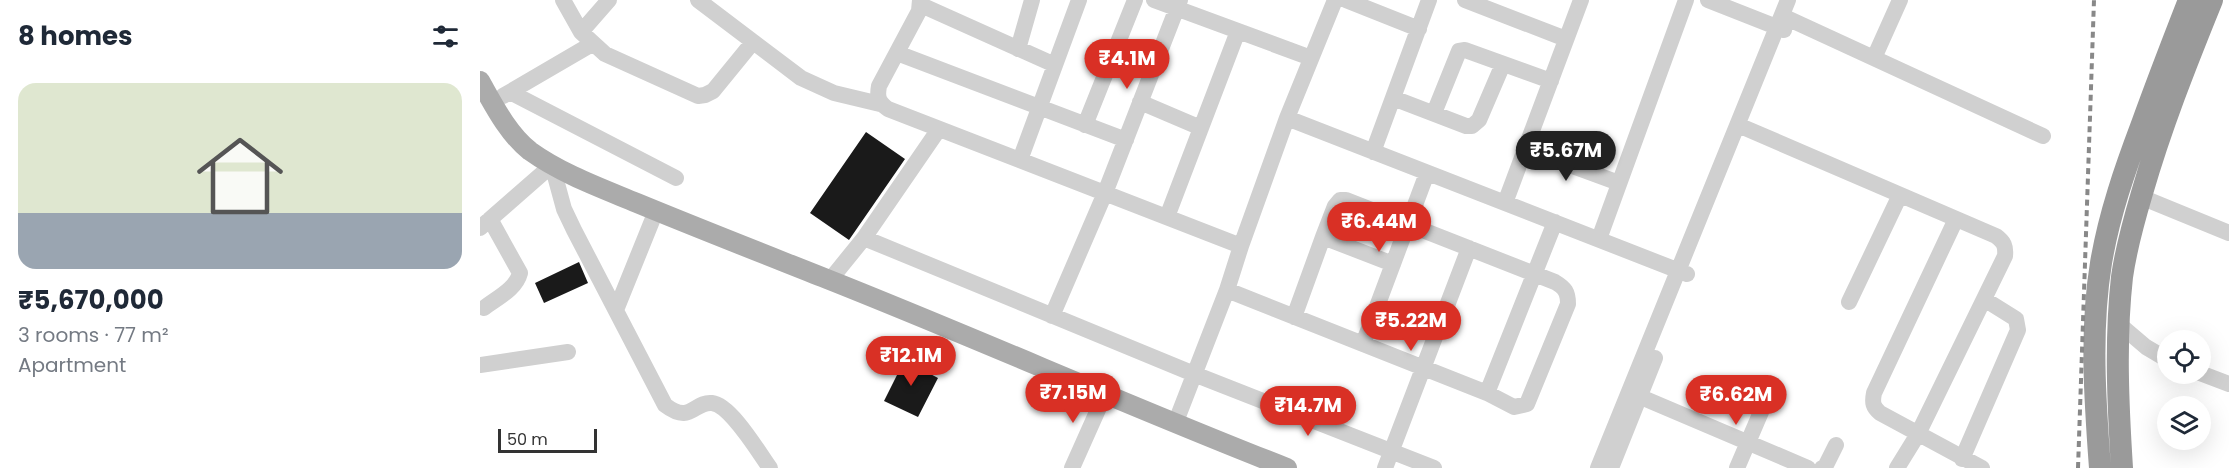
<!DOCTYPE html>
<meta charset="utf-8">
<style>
:root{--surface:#fff;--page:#f6f6f7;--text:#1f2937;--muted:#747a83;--accent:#d93025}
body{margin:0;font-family:Poppins,sans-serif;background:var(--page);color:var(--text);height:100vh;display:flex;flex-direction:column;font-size:22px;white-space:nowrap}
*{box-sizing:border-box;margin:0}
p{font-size:20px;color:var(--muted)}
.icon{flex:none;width:33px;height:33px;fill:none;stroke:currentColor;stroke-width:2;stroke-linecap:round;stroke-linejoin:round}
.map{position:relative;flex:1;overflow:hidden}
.details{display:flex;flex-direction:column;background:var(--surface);width:480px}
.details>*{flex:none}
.fabs{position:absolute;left:1677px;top:330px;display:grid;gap:12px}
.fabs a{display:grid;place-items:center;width:54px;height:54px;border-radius:50%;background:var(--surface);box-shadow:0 6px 24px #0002;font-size:30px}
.scale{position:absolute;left:18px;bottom:15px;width:99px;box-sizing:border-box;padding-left:6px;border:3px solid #333;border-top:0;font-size:16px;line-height:21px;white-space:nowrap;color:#333;-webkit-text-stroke:4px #fff;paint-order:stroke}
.price{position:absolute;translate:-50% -51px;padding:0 14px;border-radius:21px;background:var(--accent);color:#fff;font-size:20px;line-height:39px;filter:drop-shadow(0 2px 3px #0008)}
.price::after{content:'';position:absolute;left:50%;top:36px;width:18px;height:14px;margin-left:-9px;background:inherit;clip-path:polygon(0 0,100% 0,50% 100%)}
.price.active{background:#222;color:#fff}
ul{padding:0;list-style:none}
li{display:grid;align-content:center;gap:12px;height:318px;padding:0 18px}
li span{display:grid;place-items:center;height:186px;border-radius:18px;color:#555}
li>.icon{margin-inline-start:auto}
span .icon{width:108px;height:108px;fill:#fffc;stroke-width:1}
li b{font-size:26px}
h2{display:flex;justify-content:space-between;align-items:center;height:72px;padding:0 18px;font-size:26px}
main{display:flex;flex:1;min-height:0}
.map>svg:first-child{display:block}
.building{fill:#1a1a1a}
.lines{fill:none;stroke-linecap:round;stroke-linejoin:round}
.minor{stroke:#d0d0d0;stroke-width:16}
.major{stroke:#ababab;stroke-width:20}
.highway{stroke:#9a9a9a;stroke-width:22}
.rail{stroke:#888;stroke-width:4;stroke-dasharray:6 4.5;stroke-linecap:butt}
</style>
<main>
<section class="details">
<h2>8 homes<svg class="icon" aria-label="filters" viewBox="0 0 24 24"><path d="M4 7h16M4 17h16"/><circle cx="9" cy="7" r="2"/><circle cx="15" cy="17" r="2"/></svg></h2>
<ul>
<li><span style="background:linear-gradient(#dfe7d0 70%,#9aa5b1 0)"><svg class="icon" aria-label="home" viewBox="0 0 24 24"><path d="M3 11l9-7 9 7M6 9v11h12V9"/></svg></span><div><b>₹5,670,000</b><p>3 rooms · 77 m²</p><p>Apartment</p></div></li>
</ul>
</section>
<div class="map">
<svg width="1749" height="468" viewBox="0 0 1749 468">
<rect width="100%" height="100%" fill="#fff"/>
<path class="building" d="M386,132L425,159L369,240L330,213Z
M99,262L108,283L64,303L55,283Z
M428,353L445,361L441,369L458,378L438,417L404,401Z"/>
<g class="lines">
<path class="minor" d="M83,0L101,32L125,54L218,96L225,95L233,91L273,42
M218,0L321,78L354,93L400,104
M440,0L439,11L399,86C397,97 398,102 408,109L761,246
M674,0L831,58
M866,0L939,29
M985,0L1086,39
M1228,0L1304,30
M441,5L575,65
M1309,19L1563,136
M101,32L129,0
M538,49L552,0
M417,53L646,140
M1394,58L1420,0
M30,92L196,178
M23,96L112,44
M913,98L986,126H992L999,120L1023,64
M660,102L721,128
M954,113L979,51L985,50L1071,81
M807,118L1207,274
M605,125L655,0
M1258,125L1516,236C1524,242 1526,246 1525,256L1438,434L1417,468
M1046,149L1139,183
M893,152L949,0
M540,160L599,0
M1661,197L1749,233
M1025,203L1101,0
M687,217L758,31
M1476,219L1394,393C1392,403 1393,407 1400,413L1502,468
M0,228L72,165L84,209L94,230L185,405C211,425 214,401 232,403C251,405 279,453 290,468
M384,238L714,374L954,468
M1119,239L1206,0
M350,280L384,238L459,129
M747,290L1007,393L1034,407L1047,404L1088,304C1088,292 1085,288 1075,282L866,200H860L855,206L843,237
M1369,302L1420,195
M4,308C17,298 36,289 40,273L10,219
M136,310L176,211
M572,316L625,193L700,0
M814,317L843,237L913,264
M1639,324L1666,347L1688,360
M883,344L947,173
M0,365L88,352
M1720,373L1749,384
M1149,392L1328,468
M1007,393L1075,222
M695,424L747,290L761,246L807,118L855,0
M1482,459L1538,330L1536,319L1504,299
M592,468L625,394
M905,468L989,248
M1118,468L1308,0
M1131,468L1175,358
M1257,468L1287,398
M1342,468L1345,467L1356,445"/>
<path class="major" d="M0,81C13,104 28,134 50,151C82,174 121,188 157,203C220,229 284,254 347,279C501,340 653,408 807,468"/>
<path class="highway" d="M1620,468C1615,401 1610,330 1621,263C1629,215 1645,169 1662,124C1677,82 1693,41 1709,0
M1642,468C1638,405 1635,340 1642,277C1646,248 1654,220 1662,193C1681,127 1706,64 1732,0"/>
<path class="rail" d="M1598,468L1614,0"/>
</g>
</svg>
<div class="fabs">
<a><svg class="icon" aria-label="locate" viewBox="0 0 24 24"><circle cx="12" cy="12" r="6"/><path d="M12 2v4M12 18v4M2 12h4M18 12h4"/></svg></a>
<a><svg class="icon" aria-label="layers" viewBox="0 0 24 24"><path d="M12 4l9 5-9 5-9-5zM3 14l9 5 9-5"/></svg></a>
</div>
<div class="scale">50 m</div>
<b class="price" style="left:647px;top:90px">₹4.1M</b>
<b class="price active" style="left:1086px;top:182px">₹5.67M</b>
<b class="price" style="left:899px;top:253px">₹6.44M</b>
<b class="price" style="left:931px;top:352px">₹5.22M</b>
<b class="price" style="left:431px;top:387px">₹12.1M</b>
<b class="price" style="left:593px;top:424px">₹7.15M</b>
<b class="price" style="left:1256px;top:426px">₹6.62M</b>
<b class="price" style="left:828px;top:437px">₹14.7M</b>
</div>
</main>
